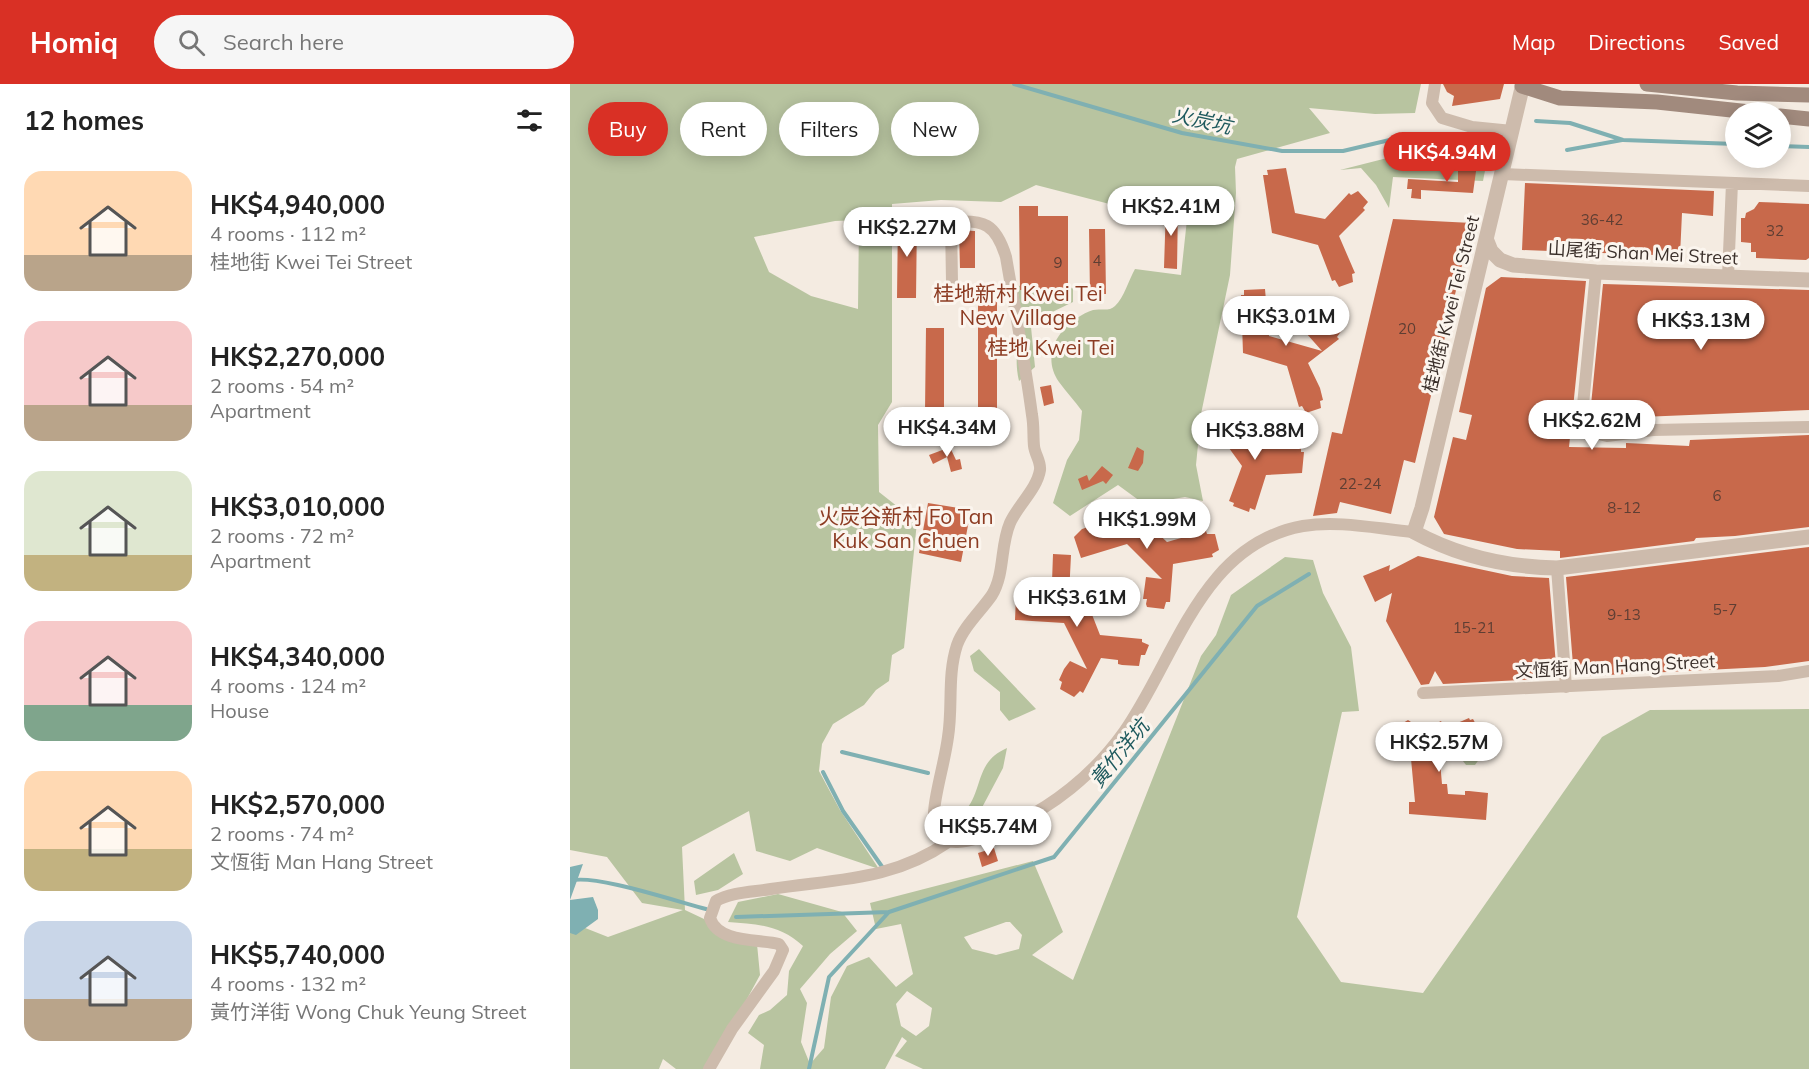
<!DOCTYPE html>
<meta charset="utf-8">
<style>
:root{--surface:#fff;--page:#f6f6f6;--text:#222;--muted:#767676;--accent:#d93025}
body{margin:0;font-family:Mulish,"Noto Sans TC",sans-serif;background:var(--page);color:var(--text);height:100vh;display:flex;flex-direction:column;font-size:22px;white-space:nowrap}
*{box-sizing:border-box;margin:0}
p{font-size:20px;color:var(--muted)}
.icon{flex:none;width:33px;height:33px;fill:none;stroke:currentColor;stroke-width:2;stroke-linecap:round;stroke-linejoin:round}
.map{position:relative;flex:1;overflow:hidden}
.details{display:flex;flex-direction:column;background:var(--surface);width:570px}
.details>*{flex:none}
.banner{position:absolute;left:18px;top:18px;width:570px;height:54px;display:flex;gap:12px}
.tools{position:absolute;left:1155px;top:18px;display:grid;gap:12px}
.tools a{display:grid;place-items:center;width:66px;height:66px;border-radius:50%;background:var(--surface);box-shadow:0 3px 15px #0003;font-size:30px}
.price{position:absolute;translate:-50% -51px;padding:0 14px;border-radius:21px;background:#fff;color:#222;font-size:20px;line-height:39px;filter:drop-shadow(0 2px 3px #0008)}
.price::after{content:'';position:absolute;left:50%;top:36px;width:18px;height:14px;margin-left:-9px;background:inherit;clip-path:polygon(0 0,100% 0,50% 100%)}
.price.active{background:var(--accent);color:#fff}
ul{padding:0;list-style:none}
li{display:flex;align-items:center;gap:18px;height:150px;padding:0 24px}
li span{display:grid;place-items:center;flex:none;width:168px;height:120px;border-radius:18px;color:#555}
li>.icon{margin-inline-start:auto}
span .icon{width:72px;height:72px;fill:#fffc;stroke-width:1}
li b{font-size:26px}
h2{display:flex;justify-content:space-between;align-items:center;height:72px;padding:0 24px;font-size:26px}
.pill{padding:0 21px;border-radius:27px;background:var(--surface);box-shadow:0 3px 15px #0003;font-size:21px;line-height:54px}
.pill.active{background:var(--accent);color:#fff}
header{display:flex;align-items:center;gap:36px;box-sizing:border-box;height:84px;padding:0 30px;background:var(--accent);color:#fff}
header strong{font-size:28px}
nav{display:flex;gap:33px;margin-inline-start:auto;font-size:21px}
.search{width:420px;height:54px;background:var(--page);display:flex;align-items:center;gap:15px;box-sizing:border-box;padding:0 21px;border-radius:33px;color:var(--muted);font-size:22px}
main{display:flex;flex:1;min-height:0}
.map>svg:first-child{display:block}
.green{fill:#b8c4a0;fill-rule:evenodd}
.water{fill:#7fb0b2}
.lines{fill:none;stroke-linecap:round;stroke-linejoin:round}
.stream{stroke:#7fb0b2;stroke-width:4}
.building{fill:#c8694b}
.minor{stroke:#cdbbac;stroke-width:12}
.tertiary{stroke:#cdbbac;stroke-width:15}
.secondary{stroke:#a18a7d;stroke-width:15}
.labels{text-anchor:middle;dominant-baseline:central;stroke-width:6;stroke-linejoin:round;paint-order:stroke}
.number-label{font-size:15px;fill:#5e3e33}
.street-label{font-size:18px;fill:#3b302b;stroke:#fbf5ee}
.water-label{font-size:20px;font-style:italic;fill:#1f5a5e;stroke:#fbf5ee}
.quarter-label{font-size:21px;fill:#8c3b22;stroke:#fbf5ee}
</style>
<header>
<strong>Homiq</strong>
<div class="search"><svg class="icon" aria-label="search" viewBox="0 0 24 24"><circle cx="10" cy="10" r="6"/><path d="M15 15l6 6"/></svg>Search here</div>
<nav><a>Map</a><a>Directions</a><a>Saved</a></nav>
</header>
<main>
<section class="details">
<h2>12 homes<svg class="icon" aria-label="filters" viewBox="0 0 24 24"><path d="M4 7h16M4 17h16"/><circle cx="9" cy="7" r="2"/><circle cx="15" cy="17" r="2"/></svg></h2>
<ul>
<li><span style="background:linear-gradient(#ffd9b3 70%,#b9a48a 0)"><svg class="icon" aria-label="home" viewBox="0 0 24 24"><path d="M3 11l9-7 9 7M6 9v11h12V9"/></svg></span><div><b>HK$4,940,000</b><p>4 rooms · 112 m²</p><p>桂地街 Kwei Tei Street</p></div></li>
<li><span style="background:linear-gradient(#f6c9c9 70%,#b9a48a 0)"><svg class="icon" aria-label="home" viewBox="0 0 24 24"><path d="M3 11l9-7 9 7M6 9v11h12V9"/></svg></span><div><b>HK$2,270,000</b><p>2 rooms · 54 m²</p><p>Apartment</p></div></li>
<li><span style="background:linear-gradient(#dfe7d0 70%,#c2b280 0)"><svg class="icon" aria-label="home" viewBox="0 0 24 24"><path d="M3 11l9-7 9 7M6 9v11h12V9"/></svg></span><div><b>HK$3,010,000</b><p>2 rooms · 72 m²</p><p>Apartment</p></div></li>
<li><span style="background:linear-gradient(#f6c9c9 70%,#7fa58c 0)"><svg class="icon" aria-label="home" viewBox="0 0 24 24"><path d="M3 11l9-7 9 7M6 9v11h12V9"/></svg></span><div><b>HK$4,340,000</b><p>4 rooms · 124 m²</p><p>House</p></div></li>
<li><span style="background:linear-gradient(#ffd9b3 65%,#c2b280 0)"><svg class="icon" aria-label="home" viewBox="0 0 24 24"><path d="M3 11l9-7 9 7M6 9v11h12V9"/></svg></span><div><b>HK$2,570,000</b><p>2 rooms · 74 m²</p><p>文恆街 Man Hang Street</p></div></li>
<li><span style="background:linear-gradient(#c9d6e8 65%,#b9a48a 0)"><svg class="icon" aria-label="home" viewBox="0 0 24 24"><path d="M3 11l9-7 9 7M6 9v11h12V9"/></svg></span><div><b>HK$5,740,000</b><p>4 rooms · 132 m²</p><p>黃竹洋街 Wong Chuk Yeung Street</p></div></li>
</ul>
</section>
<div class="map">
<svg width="1239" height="985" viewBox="0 0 1239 985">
<rect width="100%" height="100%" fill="#f4ebe1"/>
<path class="green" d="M0,0H851L845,29L805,30L739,24L760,49L667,75L665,83L666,109L660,191L631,330L626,381L633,417L615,413L574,420L548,401L500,432L483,419L497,376L509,356L512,327C505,317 496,308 489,298C468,268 494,236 523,226C530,224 539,228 545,222C554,214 559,195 565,185L611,191L619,117L590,105L555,124L466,101L431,118L371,116L322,120V318L308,341L309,408L347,438L334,564L322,571L319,597L306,606L294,621L263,640L252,660L249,687L270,726L309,785L247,764L220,777L186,767L179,727L112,763L115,826L187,860L190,891L139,985H106L93,975L89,985H0V838L38,853L113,826L72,819L37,773L0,766ZM289,136L288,225L241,212L199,188L184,153L265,137Z
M888,56L920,61L913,97L823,93L819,124L806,101L791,84L770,86Z
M483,200L503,204V218L474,232L461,243L465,283L449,297C441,265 457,234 446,202Z
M715,473L743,476L753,509L781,563L789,627L772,628L727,833L771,898L853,909L1032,653L1080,626L1239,625V985H353L325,972L337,957L332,953L315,985H190L194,961L178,949L189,931L200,926L217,911L219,887L233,862C210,841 187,840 158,838L168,818L208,810L272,828L287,847L260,870L230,905L237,919L231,958L240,980L254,964L261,913L277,882L299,873L326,903L343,890L331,840L306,845L300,819L463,777L493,848L462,871L503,896L631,572L646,551L661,511ZM436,838H440L452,851L449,865L426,871L402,865L394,853ZM337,907L362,924L359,942L346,952L331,942L326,920Z
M409,565L466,625L439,637L430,626V608L404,587L400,572Z
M900,657L911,663L910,674L905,681H896L884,665Z
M437,664L433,684L407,733L394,728C414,707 404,678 437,664Z
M164,769L173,790L148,806L126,811L124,797Z"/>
<path class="water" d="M13,780L0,816L23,813L28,826V835L6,851L0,849V783Z"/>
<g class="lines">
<path class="stream" d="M444,0L612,49L712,67H773L845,50
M966,37L1000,39L1053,56L1166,60
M1210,62L1239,63
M997,66L1052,56
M272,668L358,689
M253,688L273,727L313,784
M0,797C22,789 108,818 136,825
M166,833L319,828
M239,985L259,893L319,828L484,773L687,522L739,490"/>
</g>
<path class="building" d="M873,0H934L930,15L882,22L884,12L877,8Z
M888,79L907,80L903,109L851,106V115L841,114L842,105H837L838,95L888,98Z
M716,84L725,129L755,135L779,109L781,111L788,107L798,118L793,124L795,126L769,152L785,189L782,190L783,198L769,203L765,196L762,197L748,161L702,149L693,91H698L697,86Z
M955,99L1144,107L1143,132L1112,129L1110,172L952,166Z
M1189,118L1239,120V174L1236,176L1186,174V168H1181V159L1171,158V134H1175L1176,129L1184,125Z
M596,121H608L607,185L594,184Z
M449,122H468V132H498V205L450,206Z
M328,134H347L346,214H327Z
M823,135L902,139L845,379L834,376L821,430L770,418L767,429L743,432L762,348L772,350Z
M519,145H535L536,210H520Z
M389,146L405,147V184H390Z
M931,193L1016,197L999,363L1056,364V359L1119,362L1120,356L1239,351V443L1165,452L1126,454L1124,457L990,474V467L947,465L874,450L864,433L883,353L896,356L902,331L889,328L916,204Z
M1033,200L1239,206V326L1023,335L1020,331Z
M695,205L699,252L752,267L736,249L753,235L755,238L762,234L772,246L767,253L769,255L738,279L750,304L753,316L750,317L751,324L736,329L732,322L729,323L717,282L673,269L671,211H674V206Z
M427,214V357H408V215Z
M356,244H374V331L355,327Z
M481,301L484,319L474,322L470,303Z
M659,327L668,336L670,334L695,365L731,363V368H734L732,389L696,391L685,426L680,424L679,428L663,422L664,419L659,417L672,382L646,346L649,344L646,337Z
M378,359L386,376L390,375L392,385L381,388L377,373L363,380L359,371L375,365L374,361Z
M567,363L574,367L573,379L568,387L558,384Z
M532,382L543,391L536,400L533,397L512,406L508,395L517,391L519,397Z
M358,419L401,426L391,478L349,469Z
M569,427L570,430L575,429L579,441L597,458L636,447L637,450H645L649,466L642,470L643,473L603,480L600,518H596L594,525L577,523L576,520L577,515H573L576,493L592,495L557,460L511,474L504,453L512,445Z
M1239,463V577L1195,583L1018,592L1003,581L996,493Z
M483,470L501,471L499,511L513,512L521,516V528L530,551L572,555V558L579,561L575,571H571L569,582L552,581L548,580V576L531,574L513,609L510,607L504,613L490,605L492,598L489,596L494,585L500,577L517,585L494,539L445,536L446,513L456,509L475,510L476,497L482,498Z
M848,472L942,492L979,494L987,594L873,600L865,587L859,600L851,601L816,537L822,509L805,518L793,492L820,481L819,487Z
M899,634L900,636L903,635L909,646L869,666L872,700H877L878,710L895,711V707H899L918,709L916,736L839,730V718H845L840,664L828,642L838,636L853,646L871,637L874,643H878Z
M424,764L428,777L412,783L408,769Z"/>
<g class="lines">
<path class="minor" d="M865,0L862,19L872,34L902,43L942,47
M932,90L1239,102
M1026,188L1012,331V339L1017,347L1037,352L1083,346L1239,343
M1158,192L1162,99
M382,198L381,138C414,135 426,140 436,173C445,226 455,278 462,331C464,341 463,352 464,362C465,371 471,377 470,386C467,405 448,421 440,439C430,462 435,489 422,511C411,527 394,542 387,561C377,592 383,622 378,653C370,713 330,790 435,744C482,724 524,690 554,648C606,574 631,460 733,442C769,436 808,445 844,448
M987,484L996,603
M853,609L1208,592L1239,587
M139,985L162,945L204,887L213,866L209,860C188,855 148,859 140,834L146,817C161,808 184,808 201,805C266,795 322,797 378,758"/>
<path class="tertiary" d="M953,0L852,424L844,448C888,472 937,483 987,484L1239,453
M917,157L921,167L930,176L943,181L1026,188L1239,196"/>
<path class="secondary" d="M1077,0L1167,9L1239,11
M952,2L990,14L1087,18L1180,28
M1210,32L1239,35"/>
</g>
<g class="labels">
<g class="number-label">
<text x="1032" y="135">36-42</text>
<text x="1205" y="146">32</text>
<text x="527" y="176">4</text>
<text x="488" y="178">9</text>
<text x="837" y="244">20</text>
<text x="790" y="399">22-24</text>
<text x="1147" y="411">6</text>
<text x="1054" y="423">8-12</text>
<text x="1155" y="525">5-7</text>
<text x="1054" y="530">9-13</text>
<text x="904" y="543">15-21</text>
</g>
<g class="street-label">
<text transform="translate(1073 169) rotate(3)">山尾街 Shan Mei Street</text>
<text transform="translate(881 220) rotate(-76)">桂地街 Kwei Tei Street</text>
<text transform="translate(1045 582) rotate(-3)">文恆街 Man Hang Street</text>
</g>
<g class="water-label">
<text transform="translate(632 36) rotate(12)">火炭坑</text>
<text transform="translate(549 669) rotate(-51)">黃竹洋坑</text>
</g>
<g class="quarter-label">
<text x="448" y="209">桂地新村 Kwei Tei<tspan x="448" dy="24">New Village</tspan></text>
<text x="481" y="263">桂地 Kwei Tei</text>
<text x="336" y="432">火炭谷新村 Fo Tan<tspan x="336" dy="24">Kuk San Chuen</tspan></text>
</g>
</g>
</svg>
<div class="tools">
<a><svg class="icon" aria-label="layers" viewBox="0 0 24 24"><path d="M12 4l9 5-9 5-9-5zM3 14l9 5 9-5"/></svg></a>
</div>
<b class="price active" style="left:877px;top:99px">HK$4.94M</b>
<b class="price" style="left:601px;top:153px">HK$2.41M</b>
<b class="price" style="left:337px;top:174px">HK$2.27M</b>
<b class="price" style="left:716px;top:263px">HK$3.01M</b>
<b class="price" style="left:1131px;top:267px">HK$3.13M</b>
<b class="price" style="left:1022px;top:367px">HK$2.62M</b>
<b class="price" style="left:377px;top:374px">HK$4.34M</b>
<b class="price" style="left:685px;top:377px">HK$3.88M</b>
<b class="price" style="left:577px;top:466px">HK$1.99M</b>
<b class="price" style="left:507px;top:544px">HK$3.61M</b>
<b class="price" style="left:869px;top:689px">HK$2.57M</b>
<b class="price" style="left:418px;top:773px">HK$5.74M</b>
<div class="banner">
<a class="pill active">Buy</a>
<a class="pill">Rent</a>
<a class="pill">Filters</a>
<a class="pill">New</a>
</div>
</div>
</main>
